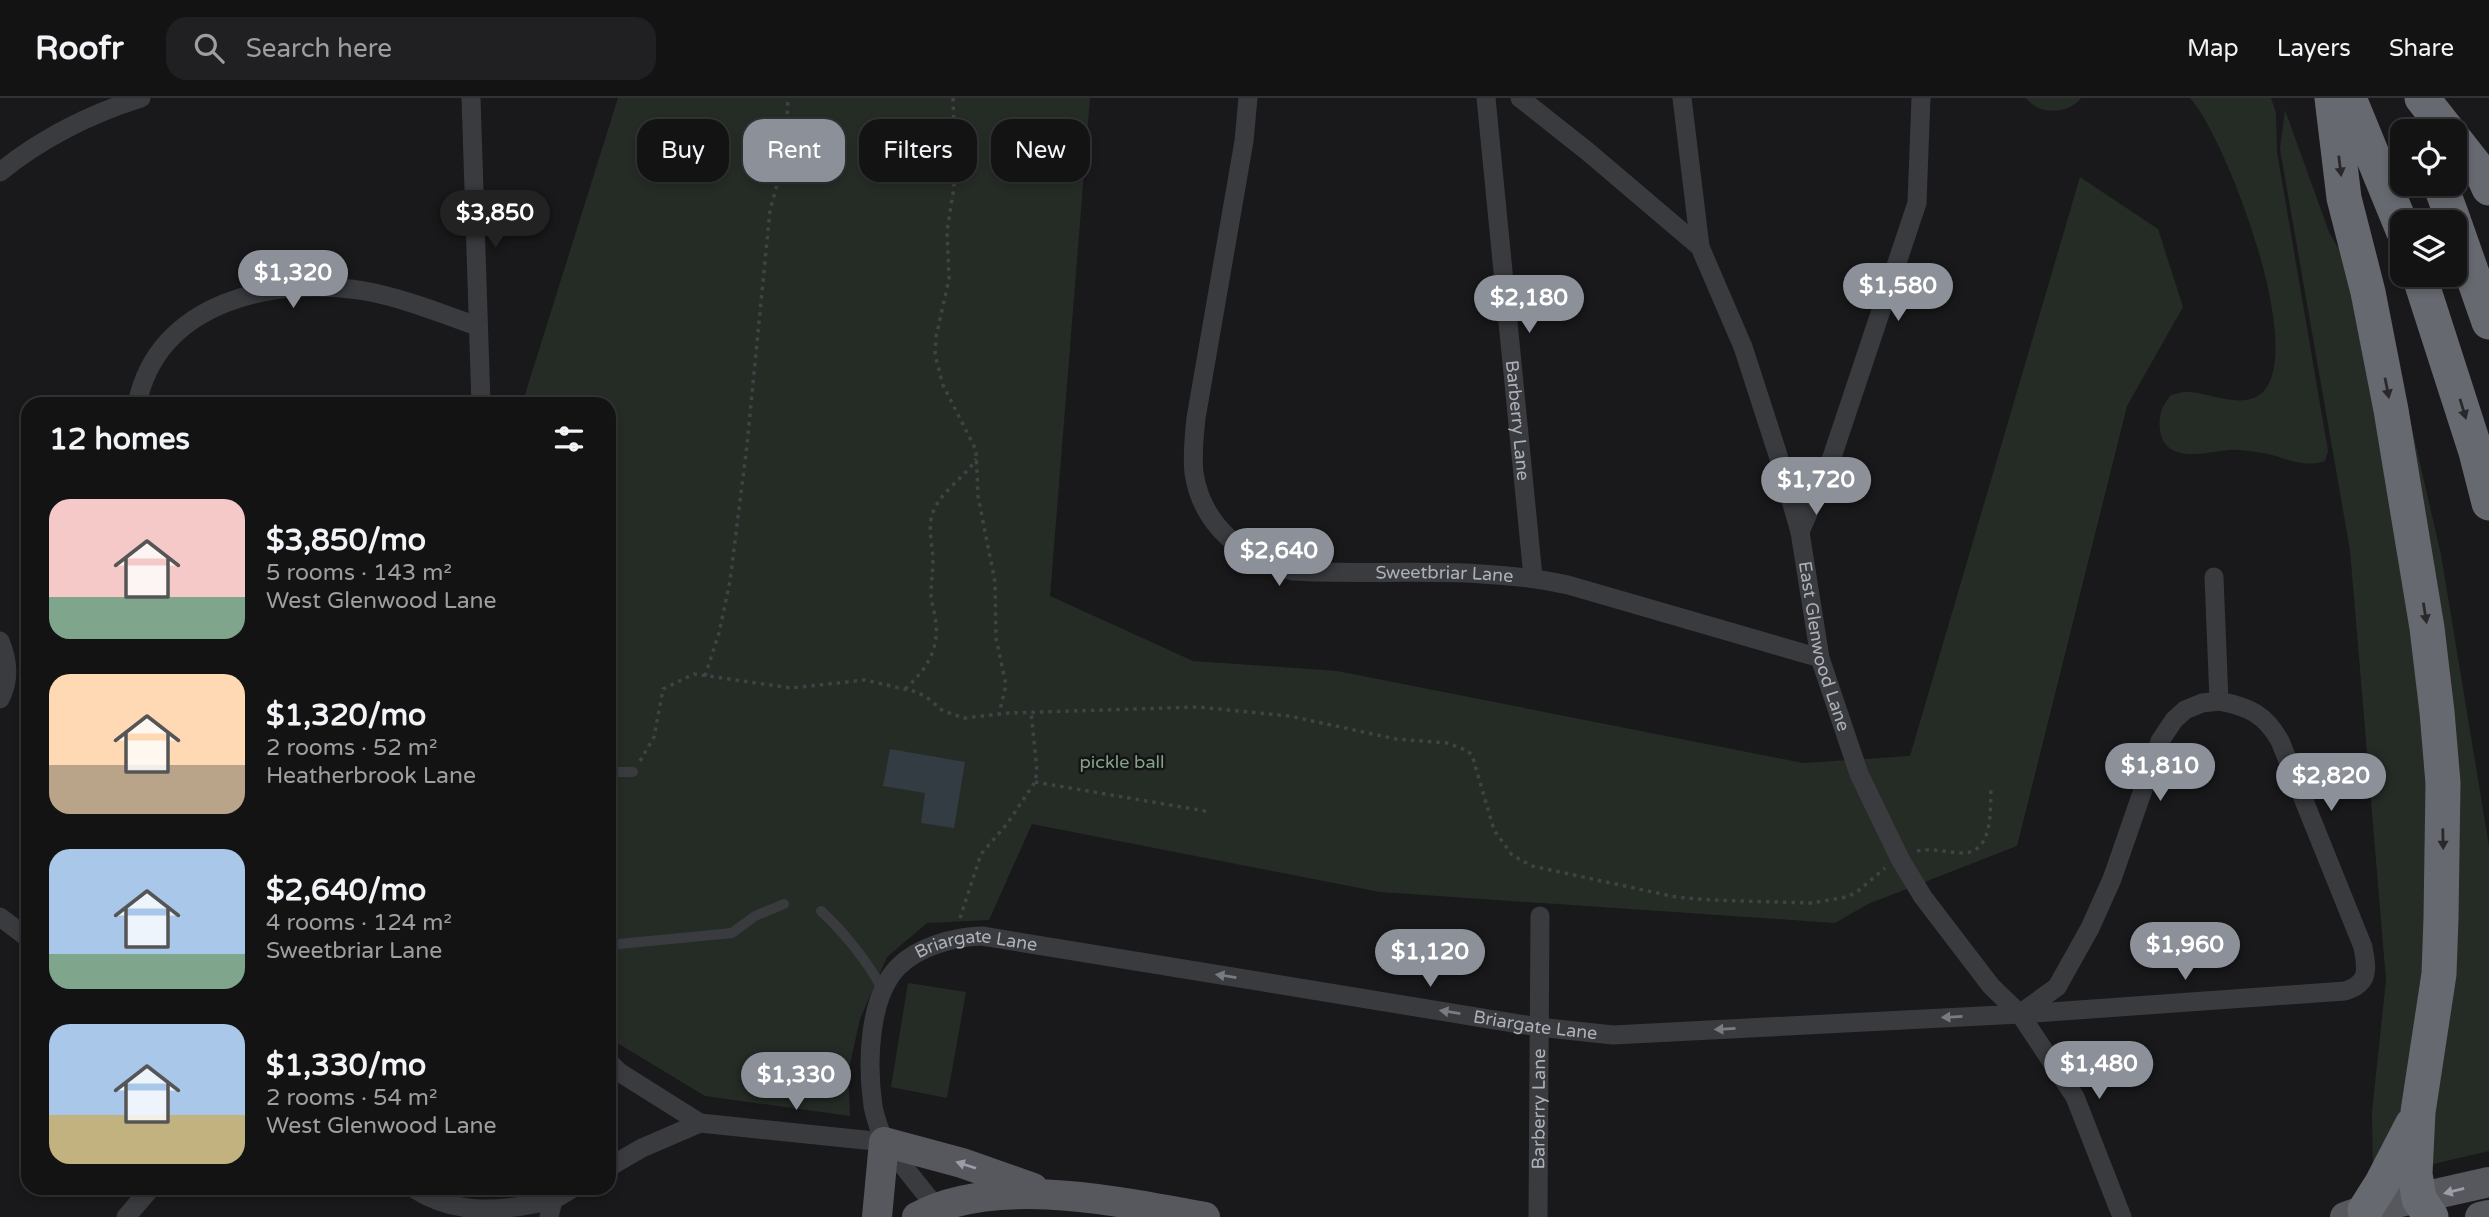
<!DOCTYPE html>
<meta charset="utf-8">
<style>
:root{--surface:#131314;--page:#202022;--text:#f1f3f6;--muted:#9d9ea0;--line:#323234;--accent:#8c9099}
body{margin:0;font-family:"Varela Round",sans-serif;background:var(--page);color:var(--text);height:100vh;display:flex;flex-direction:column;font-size:26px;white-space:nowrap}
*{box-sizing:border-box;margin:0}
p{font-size:23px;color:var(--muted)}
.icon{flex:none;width:38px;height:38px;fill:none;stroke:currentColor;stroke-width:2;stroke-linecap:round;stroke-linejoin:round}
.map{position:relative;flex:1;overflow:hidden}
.panel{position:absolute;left:21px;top:299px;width:595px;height:798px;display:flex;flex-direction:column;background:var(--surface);border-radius:21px;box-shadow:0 4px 10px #0003,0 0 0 2px var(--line)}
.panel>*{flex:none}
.banner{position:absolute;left:637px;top:21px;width:665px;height:63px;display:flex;gap:14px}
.buttons{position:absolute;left:2390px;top:21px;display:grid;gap:14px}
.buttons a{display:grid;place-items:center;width:77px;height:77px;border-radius:14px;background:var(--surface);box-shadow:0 4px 10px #0003,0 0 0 2px var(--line);font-size:35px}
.price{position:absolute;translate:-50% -60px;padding:0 16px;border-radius:24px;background:var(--accent);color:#fff;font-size:23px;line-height:46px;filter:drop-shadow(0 2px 4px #0008)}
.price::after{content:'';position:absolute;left:50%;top:42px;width:21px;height:16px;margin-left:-10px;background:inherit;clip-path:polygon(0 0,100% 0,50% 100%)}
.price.on{background:#222;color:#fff}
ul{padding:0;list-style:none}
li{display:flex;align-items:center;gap:21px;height:175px;padding:0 28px}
li span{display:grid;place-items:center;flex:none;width:196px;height:140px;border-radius:21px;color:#555}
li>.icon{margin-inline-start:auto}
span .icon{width:84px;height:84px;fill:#fffc;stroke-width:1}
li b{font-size:30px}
h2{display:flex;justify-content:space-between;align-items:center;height:84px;padding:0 28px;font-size:30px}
.pill{padding:0 24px;border-radius:21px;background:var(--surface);box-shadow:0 4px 10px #0003,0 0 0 2px var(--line);font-size:24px;line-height:63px}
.pill.on{background:var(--accent);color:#fff}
header{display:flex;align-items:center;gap:42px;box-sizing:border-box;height:98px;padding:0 35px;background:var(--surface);border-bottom:2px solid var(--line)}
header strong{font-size:33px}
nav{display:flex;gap:38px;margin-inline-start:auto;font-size:24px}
.search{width:490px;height:63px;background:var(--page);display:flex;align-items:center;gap:18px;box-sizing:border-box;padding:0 24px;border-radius:21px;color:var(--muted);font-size:26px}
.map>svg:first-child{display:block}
.green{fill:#252c26}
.water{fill:#333c43}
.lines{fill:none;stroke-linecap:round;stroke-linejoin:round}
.path{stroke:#404246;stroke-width:3.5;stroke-dasharray:3.5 5;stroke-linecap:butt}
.lane{stroke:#3a3b3f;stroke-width:10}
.street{stroke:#3a3b3f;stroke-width:19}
.primary{stroke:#56585e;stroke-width:30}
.highway{stroke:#676970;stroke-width:35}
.oneway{fill:#29292c}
.oneway2{fill:#797b82}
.oneway3{fill:#9b9ea7}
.labels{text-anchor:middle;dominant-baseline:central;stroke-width:5;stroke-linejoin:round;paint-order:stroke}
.street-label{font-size:18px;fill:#acb0b9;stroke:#141416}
.park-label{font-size:18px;fill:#85a287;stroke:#141416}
</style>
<header>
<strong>Roofr</strong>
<div class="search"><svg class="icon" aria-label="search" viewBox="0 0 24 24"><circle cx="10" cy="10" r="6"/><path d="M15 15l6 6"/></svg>Search here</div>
<nav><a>Map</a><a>Layers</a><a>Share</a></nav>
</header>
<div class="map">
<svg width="2489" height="1119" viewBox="0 0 2489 1119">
<rect width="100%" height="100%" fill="#19191b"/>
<path class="green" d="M618,0H1090L1050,498L1193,563L1337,573L1803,665L1910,658L2080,79L2158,131L2183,209L2127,308L2017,748L1868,806L1835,825L1380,794L1032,726L989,822L927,825L887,859L860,921L848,975L850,1018L705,998L609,940V306H522Z
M2026,0H2081C2068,17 2039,17 2026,0Z
M2190,0H2271L2276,15L2277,54L2328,353L2325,363C2300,372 2281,356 2256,354C2248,353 2238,351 2229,352C2206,354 2165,367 2160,332C2158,317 2162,308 2171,297C2176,296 2181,294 2186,294C2208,294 2235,309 2256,299C2315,269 2225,37 2190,0Z
M2285,12L2329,134L2393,247L2441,457L2489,748V1053L2373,1080L2372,1014L2386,882L2350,452L2280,51Z
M908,885L966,894L947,1000L891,989Z"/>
<path class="water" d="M890,651L965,664L954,730L921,725L925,695L883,688Z"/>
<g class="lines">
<path class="path" d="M953,0L955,58L954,89L947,133L949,181L936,239L935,257L943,287L976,352L978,398L995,484L996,540L1006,587L999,616
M705,578L719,535L730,483L747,347L770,112L785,58L788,0
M905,591C925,573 939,553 936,525C935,516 932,507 931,498C931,485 933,473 933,460C932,446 928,431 932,417C939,394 964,381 976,361
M640,663L654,639L663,591L694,576L791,590L865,582L917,594L929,601L943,613L964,620L1009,615L1198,609L1289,618L1396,641L1447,645L1466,652L1472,657L1494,732L1512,757L1532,768L1676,799L1711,802L1811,805L1847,799L1858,793L1885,770
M1035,684L1211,714
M1917,753C1931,750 1946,754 1961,755C1994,756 1990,712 1991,689
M960,820L981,756L1007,726L1035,684L1037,673L1031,614"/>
<path class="lane" d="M609,674H633
M821,813C843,833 869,865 882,891
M609,847L732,835L755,818L784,806"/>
<g class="street">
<path d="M471,0L481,306"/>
<path id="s1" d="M1248,0L1244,43L1196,320C1194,338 1192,357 1194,375C1202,428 1244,461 1293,473C1385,478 1478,467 1568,487L1820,560"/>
<path id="s2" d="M1486,0L1533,479"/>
<path id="s3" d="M1520,0L1587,53L1700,149L1743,249L1778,357L1800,434L1820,560L1859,676L1900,761L1923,799L1991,888L2020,916L2075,999L2122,1119"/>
<path d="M1682,0L1700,149"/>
<path d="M0,74C41,41 90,16 141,0"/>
<path d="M137,306C158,203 274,178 365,193C403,200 440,215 477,228"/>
<path d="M1800,434L1832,359L1917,105L1921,0"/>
<path d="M0,543C8,562 10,582 0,601"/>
<path d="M0,819L28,840"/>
<path d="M2021,915L2057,889L2090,830L2112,781L2160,643L2174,622L2185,612L2202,605L2219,603L2214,479"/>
<path d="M609,964L619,974L700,1025L884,1044L936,1109"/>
<path id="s4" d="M884,1044C880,1032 875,1020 873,1008C867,967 868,900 898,869C919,848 954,839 982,838L1538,929L1613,937L2020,916L2345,893C2370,885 2367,871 2363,849L2280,643C2265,616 2249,609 2219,603"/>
<path d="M609,1069L642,1050L700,1025"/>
<path d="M413,1090C457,1119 505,1113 553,1102"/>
<path d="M126,1119L151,1090"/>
<path d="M549,1119L553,1102L573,1090"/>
<path id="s5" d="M1538,1119L1540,818"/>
</g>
<path class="primary" d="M877,1119L884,1044L962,1065L1033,1090
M917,1119C995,1076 1121,1104 1205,1119
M2345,1119L2365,1112L2489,1084
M2480,1119L2489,1117"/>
<path class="highway" d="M2332,0L2344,100L2368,194L2391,312L2427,530L2437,614L2443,685L2441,820L2439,876L2418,1014L2415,1076L2419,1101L2431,1119
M2349,0L2403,132
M2422,0L2448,33
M2455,42L2484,79L2489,90
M2440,86L2454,124
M2455,127L2489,224
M2419,177L2476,354L2489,405
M2365,1112L2382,1085L2412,1027"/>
</g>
<defs><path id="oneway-solid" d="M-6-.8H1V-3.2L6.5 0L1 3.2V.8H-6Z" transform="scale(1.75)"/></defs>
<g class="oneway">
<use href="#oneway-solid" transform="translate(2340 68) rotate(83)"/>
<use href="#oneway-solid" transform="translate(2387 290) rotate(79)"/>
<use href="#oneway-solid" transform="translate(2463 311) rotate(73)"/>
<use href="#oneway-solid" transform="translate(2425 515) rotate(81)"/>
<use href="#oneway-solid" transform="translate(2443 741) rotate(89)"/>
</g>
<g class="oneway2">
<use href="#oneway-solid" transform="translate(1226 878) rotate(-171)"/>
<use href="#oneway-solid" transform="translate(1450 914) rotate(-171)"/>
<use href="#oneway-solid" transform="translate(1952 919) rotate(177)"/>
<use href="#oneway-solid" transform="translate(1725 931) rotate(177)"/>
</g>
<g class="oneway3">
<use href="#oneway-solid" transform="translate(966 1067) rotate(-162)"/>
<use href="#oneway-solid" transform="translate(2454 1093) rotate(166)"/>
</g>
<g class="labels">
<g class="street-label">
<text stroke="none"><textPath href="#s2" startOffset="324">Barberry Lane</textPath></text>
<text stroke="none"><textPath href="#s1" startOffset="679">Sweetbriar Lane</textPath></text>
<text stroke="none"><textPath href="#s3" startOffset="653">East Glenwood Lane</textPath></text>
<text stroke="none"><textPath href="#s4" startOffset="268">Briargate Lane</textPath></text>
<text stroke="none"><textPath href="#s4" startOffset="835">Briargate Lane</textPath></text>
<text stroke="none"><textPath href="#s5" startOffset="108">Barberry Lane</textPath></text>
</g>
<g class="park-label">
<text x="1122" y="664">pickle ball</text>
</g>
</g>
</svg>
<div class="buttons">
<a><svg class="icon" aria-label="locate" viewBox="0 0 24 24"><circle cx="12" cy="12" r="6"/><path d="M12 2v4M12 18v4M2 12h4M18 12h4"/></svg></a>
<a><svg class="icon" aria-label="layers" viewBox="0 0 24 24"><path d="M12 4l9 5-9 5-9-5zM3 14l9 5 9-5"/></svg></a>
</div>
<b class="price on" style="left:495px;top:152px">$3,850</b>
<b class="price" style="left:293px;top:212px">$1,320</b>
<b class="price" style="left:1898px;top:225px">$1,580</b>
<b class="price" style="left:1529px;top:237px">$2,180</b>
<b class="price" style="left:1816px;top:419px">$1,720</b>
<b class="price" style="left:1279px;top:490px">$2,640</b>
<b class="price" style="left:2160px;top:705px">$1,810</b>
<b class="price" style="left:2331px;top:715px">$2,820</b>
<b class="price" style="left:2185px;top:884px">$1,960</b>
<b class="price" style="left:1430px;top:891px">$1,120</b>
<b class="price" style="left:2099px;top:1003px">$1,480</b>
<b class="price" style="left:796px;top:1014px">$1,330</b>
<div class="banner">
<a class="pill">Buy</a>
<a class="pill on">Rent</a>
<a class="pill">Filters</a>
<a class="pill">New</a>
</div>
<section class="panel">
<h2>12 homes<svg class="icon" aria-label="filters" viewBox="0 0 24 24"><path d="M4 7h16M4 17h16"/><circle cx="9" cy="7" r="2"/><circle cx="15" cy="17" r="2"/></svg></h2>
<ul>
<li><span style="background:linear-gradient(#f6c9c9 70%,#7fa58c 0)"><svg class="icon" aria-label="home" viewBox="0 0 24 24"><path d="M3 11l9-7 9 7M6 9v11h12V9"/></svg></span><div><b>$3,850/mo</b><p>5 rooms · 143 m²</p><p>West Glenwood Lane</p></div></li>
<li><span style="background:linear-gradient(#ffd9b3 65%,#b9a48a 0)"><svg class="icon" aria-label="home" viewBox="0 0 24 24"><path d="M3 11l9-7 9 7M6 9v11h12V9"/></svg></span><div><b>$1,320/mo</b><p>2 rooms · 52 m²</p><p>Heatherbrook Lane</p></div></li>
<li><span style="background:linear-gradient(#a9c7e8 75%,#7fa58c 0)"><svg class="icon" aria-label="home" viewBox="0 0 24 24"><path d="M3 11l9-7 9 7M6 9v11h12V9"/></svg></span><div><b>$2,640/mo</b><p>4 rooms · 124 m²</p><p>Sweetbriar Lane</p></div></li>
<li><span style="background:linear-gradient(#a9c7e8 65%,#c2b280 0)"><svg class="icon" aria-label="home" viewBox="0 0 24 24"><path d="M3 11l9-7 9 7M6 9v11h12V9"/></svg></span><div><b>$1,330/mo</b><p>2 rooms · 54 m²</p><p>West Glenwood Lane</p></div></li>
</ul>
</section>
</div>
